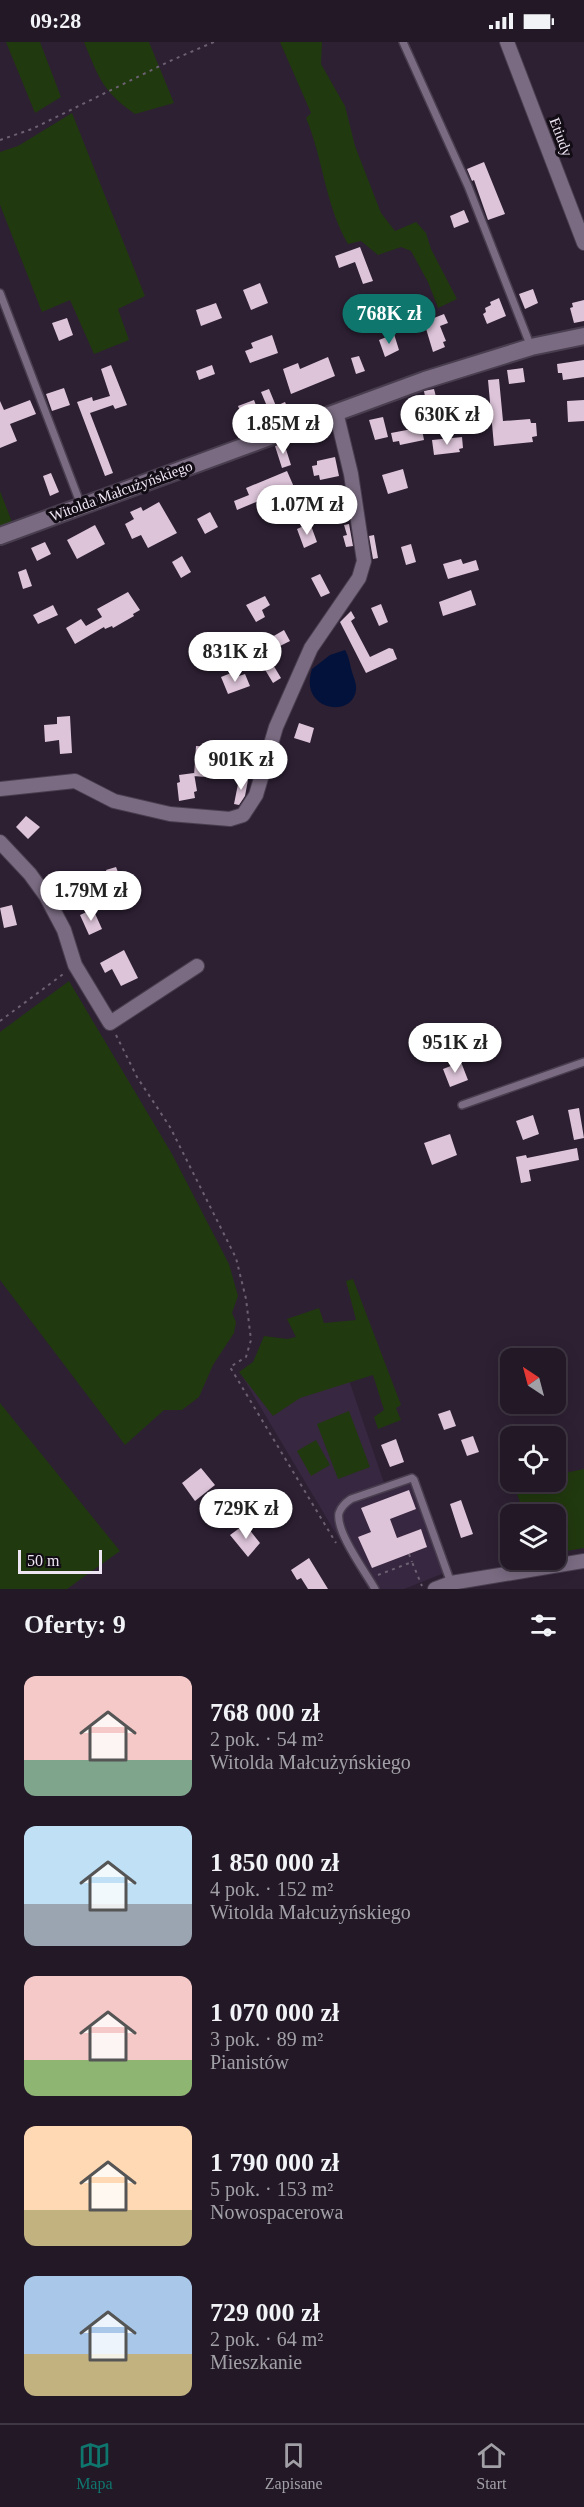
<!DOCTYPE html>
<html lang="pl">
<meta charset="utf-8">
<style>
:root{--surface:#221826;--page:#2a212e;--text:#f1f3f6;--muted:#a2a0a7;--line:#3f3743;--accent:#0f766e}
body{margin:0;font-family:"Times New Roman",serif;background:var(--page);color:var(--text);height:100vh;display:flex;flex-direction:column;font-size:22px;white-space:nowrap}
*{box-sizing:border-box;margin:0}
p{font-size:20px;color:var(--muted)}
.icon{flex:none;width:33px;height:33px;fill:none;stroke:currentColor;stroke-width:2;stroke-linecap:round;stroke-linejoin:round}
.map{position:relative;height:1547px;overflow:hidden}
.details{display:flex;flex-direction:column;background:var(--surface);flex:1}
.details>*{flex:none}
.needle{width:39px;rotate:324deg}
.buttons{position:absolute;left:500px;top:1306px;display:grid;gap:12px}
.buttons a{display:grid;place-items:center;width:66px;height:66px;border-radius:12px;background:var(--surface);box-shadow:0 3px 15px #0003,0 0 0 2px var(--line);font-size:30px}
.scale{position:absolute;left:18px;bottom:15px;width:84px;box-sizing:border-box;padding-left:6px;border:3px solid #efe6f4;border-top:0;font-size:16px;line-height:21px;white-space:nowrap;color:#efe6f4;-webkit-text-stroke:4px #120c15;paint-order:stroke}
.price{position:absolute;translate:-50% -51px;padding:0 14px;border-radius:21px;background:#fff;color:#222;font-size:20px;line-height:39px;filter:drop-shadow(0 2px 3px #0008)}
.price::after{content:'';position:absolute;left:50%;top:36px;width:18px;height:14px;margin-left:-9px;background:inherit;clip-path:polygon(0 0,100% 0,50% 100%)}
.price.selected{background:var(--accent);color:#fff}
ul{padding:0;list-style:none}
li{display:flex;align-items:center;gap:18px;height:150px;padding:0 24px}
li span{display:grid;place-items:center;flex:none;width:168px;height:120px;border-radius:12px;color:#555}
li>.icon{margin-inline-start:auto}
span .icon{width:72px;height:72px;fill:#fffc;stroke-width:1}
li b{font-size:26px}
h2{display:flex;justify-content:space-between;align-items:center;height:72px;padding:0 24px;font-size:26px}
.status{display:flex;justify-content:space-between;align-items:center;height:42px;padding:0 30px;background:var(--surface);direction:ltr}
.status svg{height:16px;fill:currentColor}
.tab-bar{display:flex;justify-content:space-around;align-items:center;height:84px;border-top:2px solid var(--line);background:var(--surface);font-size:16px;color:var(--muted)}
.tab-bar a{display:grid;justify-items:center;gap:3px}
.tab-bar .selected{color:var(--accent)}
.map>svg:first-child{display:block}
.built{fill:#382740}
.green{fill:#21390f}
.water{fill:#03123a}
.building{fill:#ddc4d9}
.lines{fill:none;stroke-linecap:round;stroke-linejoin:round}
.service-casing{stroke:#493e4f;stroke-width:10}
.minor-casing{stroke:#493e4f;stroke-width:16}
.tertiary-casing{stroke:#493e4f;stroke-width:20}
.path{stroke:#6c6172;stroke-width:2;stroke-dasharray:3 4.5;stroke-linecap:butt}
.service{stroke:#7a6b82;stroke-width:7}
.minor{stroke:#7a6b82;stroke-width:14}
.tertiary{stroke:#7a6b82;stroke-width:16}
.labels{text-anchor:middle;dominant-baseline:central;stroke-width:6;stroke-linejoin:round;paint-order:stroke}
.street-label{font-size:15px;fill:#efe6f4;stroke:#120c15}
</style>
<div class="status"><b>09:28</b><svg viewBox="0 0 49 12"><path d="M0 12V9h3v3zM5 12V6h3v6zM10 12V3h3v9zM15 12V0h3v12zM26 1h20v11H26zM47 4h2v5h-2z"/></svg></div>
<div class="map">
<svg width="584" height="1547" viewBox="0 0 584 1547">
<rect width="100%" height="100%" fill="#2d2033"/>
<path class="built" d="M335,1297L385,1444L404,1438L413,1442L444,1531L404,1547H369L242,1334Z"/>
<path class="green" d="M6,0H40L61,55L35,71Z
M84,0H149L174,61L135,72C102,49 99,36 84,0Z
M280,0H322L321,22L345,64L355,104L381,171L395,189L416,180L426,191L431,207L457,257L438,266L428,240L411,209L401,205L378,213L361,199L348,202C325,163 323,116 306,76L311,71Z
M72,71L145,254L118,267L129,298L94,312L70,258L42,270L0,163V110L18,104Z
M0,449L12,480L0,485Z
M69,939L172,1112L229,1222L238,1254L232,1271L236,1280L234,1291L213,1323L199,1355L182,1368H164L125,1403L0,1238V990Z
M353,1237L401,1363L396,1366L401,1378L378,1387L374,1375L384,1368L373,1333L300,1356L273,1374L239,1330L253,1320L264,1294L287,1297L296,1295L287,1277L319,1266L324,1281L356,1278L346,1239Z
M0,1361L120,1509L67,1547H0Z
M349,1369L370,1425L338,1437L317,1382Z
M316,1398L330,1423L311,1434L297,1409Z
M584,1427V1506L555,1511V1473H525L513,1441L555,1440V1433Z"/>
<path class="water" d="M345,608C349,614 350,623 352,630C354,636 357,643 356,648C353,677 298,669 312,627L330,613Z"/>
<path class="building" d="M484,120L505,172L488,178L474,138L472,139L467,127Z
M464,168L469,180L454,186L450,174Z
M360,205L373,239L363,242L355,220L339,226L335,214Z
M260,241L268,261L251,268L243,248Z
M533,247L538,261L525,267L519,252Z
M499,256L506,274L487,282L483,272L486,270L485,266L491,263L490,260Z
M584,258V279L574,281L570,266L573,265L572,261Z
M216,261L222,276L201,284L196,268Z
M444,272L448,281L440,284L446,299L443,300L445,305L433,310L424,280Z
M67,276L73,293L59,299L52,281Z
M394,292L399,308L385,315L379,298Z
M272,293L278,311L250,321L245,309L253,306L251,301Z
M359,314L365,329L356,332L351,316Z
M328,315L335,334L291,352L283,327L298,321L300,327Z
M584,318V335L563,338L562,331H558L557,322Z
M111,323L127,363L115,367L113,363L90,371L113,431L105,434L77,360L92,355L93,359L110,354L101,327Z
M212,323L215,332L199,338L196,329Z
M523,326L525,340L509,342L507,328Z
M499,337L503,379L530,377L531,381H536L537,394L532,395L533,400L494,404L488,338Z
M64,346L70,363L52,369L46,352Z
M269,347L276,364L285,360L291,374L274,381L261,350Z
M434,347L442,378L421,382L424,398L400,403L399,399L393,400L391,391L412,387L410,367L427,365L424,349Z
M30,358L36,372L10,382L17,399L0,406V359L4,368Z
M254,358L259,371L243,377L238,364Z
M584,358V379L568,380L567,359Z
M383,375L388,395L375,398L369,378Z
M462,395L463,406L459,407L460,410L434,413L432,398Z
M284,401L291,423L282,426L275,404Z
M335,415L339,434L320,438L319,433L314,434L312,424L317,423V419Z
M403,427L408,446L388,452L382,433Z
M287,429L294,445L279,451L277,446L259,452L261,458L237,468L234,459L249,453L246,446Z
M51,431L59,450L50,454L43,434Z
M159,460L177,491L148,506L141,493L132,497L125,482L134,477L130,470L141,465L143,469Z
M210,470L218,485L205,492L197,477Z
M310,481L317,500L304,506L297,487Z
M349,482L353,504L346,505L343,494L347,493L344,483Z
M95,483L105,502L77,517L67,498Z
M374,493L378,516L373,517L369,494Z
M45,500L51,512L37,519L31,506Z
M411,502L416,520L406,523L401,505Z
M182,514L191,530L181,536L172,520Z
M461,517L463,522L476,518L479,528L448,537L443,522Z
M26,527L32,544L23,547L18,530Z
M320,532L330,551L321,555L311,536Z
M471,548L476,563L443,574L439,560Z
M128,550L140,568L133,572L134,574L113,586L112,584L105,587L104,585L75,602L66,586L81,577L86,584L102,575L97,567Z
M265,554L270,563L262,568L265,575L256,580L246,563Z
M381,562L388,580L379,584L371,566Z
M53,563L58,573L38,582L33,573Z
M351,569L355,576L351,579L370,615L389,606L393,607L397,617L366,631L340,580Z
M284,588L290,599L278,605L272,595Z
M269,616L281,636L273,641L261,621Z
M231,631L233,636L245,632L250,644L228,652L221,635Z
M70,674L72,711L60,712L59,698L45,700L44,683L57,682V675Z
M299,681L314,686L310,701L294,696Z
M196,704L236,706L235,717L206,716L205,735L194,734Z
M279,712L287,715L281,731L273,728Z
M194,731L197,749L194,750L195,756L179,759L177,741L180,740L179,733Z
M239,737L248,738L245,754L239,763L234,762Z
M26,774L40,785L28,797L16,785Z
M116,825L123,843L113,847L106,828Z
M12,863L17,883L4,886L0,866Z
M93,867L102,887L89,893L80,873Z
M124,908L138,936L121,944L112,927L105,931L100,921Z
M461,1020L468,1038L450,1045L443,1027Z
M579,1066L584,1096L574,1098L568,1068Z
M533,1073L539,1092L523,1098L516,1079Z
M450,1092L457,1113L432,1123L424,1101Z
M577,1106L579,1118L529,1128L531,1139L521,1141L516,1115L526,1113L527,1116Z
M450,1368L456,1384L444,1388L438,1372Z
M473,1394L479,1410L467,1414L461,1398Z
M396,1397L404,1420L390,1425L381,1403Z
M201,1426L215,1443L195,1459L182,1441Z
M409,1448L416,1467L390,1477L397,1496L421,1487L427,1505L372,1526L358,1495L371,1490L361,1466Z
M461,1458L473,1492L461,1496L450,1462Z
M245,1482L260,1501L248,1515L230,1493Z
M309,1516L328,1547H308L301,1536L297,1538L291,1528Z"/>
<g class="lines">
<defs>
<path id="service" d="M403,0L468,144L531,305
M0,251L81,463
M462,1063L584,1020
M375,1547C366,1531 335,1489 339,1471C341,1465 345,1461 351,1457L412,1436L414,1438L451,1541"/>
<path id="minor" d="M507,0L584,201
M0,747L75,739L114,759L170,772L230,777L243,773L256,753L276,685L311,606L359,536L364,519L351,432L336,370
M0,800L30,832L46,854L64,888L75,923L110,981L197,924
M435,1547L451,1541L584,1519"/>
<path id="tertiary" d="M0,494L425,338L531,305L584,294"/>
</defs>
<use href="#service" class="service-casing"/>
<use href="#minor" class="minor-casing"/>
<use href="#tertiary" class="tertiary-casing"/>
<path class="path" d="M0,98L32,87L170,19L214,0
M0,979L66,930
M116,993L137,1035L170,1085L236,1216L246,1257L251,1298L246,1315L230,1325L336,1501
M409,1512L412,1520
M378,1533L412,1520L422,1544"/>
<use href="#service" class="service"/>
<use href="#minor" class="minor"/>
<use href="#tertiary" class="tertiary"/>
</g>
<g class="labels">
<g class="street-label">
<text transform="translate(561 95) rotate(69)">Etiudy</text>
<text transform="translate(121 449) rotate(-20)">Witolda Małcużyńskiego</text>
</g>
</g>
</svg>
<div class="buttons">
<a><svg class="needle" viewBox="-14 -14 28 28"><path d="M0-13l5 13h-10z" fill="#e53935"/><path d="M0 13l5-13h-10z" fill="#a2a0a7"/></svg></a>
<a><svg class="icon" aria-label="locate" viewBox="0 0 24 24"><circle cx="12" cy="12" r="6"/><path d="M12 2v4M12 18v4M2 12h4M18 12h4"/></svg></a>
<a><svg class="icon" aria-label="layers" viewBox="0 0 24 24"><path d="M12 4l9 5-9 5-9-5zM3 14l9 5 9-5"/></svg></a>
</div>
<div class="scale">50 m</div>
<b class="price selected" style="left:389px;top:303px">768K zł</b>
<b class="price" style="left:447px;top:404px">630K zł</b>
<b class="price" style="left:283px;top:413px">1.85M zł</b>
<b class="price" style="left:307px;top:494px">1.07M zł</b>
<b class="price" style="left:235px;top:641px">831K zł</b>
<b class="price" style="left:241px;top:749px">901K zł</b>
<b class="price" style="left:91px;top:880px">1.79M zł</b>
<b class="price" style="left:455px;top:1032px">951K zł</b>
<b class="price" style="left:246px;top:1498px">729K zł</b>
</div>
<section class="details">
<h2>Oferty: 9<svg class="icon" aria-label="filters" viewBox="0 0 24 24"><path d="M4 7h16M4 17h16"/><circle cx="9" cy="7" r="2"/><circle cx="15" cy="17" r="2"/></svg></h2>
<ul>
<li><span style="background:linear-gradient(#f6c9c9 70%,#7fa58c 0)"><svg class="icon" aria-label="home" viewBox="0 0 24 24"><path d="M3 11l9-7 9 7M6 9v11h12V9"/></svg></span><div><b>768 000 zł</b><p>2 pok. · 54 m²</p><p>Witolda Małcużyńskiego</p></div></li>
<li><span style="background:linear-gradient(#bfe0f5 65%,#9aa5b1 0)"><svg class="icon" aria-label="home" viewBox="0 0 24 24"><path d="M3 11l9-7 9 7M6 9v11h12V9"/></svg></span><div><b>1 850 000 zł</b><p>4 pok. · 152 m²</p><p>Witolda Małcużyńskiego</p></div></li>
<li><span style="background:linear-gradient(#f6c9c9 70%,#8fb573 0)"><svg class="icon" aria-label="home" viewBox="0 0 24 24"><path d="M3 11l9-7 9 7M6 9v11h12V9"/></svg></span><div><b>1 070 000 zł</b><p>3 pok. · 89 m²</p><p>Pianistów</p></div></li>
<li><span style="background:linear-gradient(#ffd9b3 70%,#c2b280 0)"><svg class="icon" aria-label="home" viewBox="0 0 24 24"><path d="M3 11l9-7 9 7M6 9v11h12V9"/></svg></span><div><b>1 790 000 zł</b><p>5 pok. · 153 m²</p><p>Nowospacerowa</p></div></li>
<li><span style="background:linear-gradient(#a9c7e8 65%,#c2b280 0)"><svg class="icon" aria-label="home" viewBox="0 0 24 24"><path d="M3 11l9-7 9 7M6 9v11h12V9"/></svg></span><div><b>729 000 zł</b><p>2 pok. · 64 m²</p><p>Mieszkanie</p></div></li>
</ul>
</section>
<nav class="tab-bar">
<a class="selected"><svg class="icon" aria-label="map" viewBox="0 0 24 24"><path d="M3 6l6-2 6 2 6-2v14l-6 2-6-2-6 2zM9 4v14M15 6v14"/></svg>Mapa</a>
<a><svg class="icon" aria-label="saved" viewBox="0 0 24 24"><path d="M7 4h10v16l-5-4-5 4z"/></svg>Zapisane</a>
<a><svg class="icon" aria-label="home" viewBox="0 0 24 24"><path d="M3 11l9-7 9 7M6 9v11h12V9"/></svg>Start</a>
</nav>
